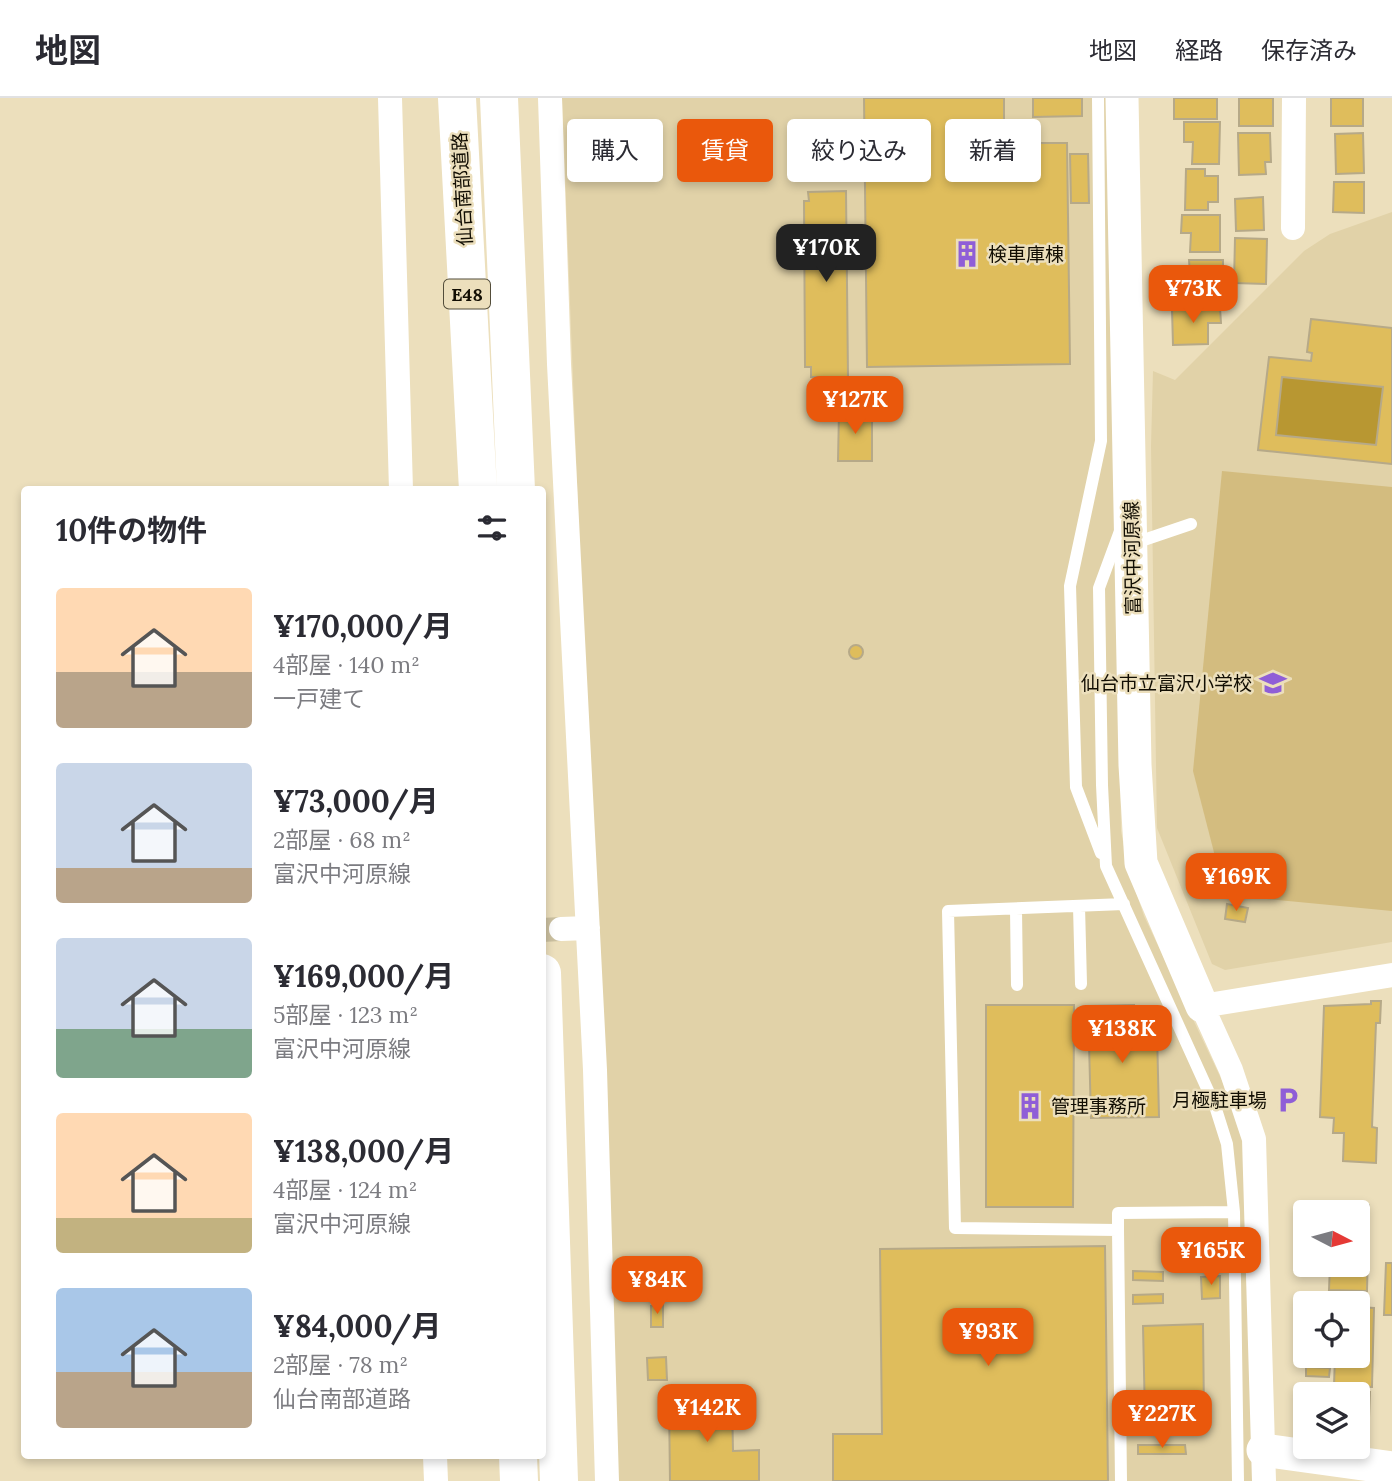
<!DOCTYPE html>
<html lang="ja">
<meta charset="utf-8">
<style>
:root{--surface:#fff;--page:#f2f2f3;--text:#2b2b33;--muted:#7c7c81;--line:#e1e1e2;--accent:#ea580c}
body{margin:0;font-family:Lora,"Noto Sans JP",serif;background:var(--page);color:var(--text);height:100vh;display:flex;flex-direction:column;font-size:26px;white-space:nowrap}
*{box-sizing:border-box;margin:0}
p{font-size:23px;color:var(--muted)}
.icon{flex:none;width:38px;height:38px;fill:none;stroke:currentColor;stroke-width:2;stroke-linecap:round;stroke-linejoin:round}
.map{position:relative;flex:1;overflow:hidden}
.side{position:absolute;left:21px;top:388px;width:525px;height:973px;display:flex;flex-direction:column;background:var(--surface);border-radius:7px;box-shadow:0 4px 10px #0003}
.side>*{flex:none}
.banner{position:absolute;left:567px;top:21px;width:665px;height:63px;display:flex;gap:14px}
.needle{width:46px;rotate:96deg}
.buttons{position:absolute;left:1293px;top:1102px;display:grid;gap:14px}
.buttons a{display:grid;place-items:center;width:77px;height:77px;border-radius:7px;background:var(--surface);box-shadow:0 4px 10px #0003;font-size:35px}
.price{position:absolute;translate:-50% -60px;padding:0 16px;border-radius:14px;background:var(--accent);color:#fff;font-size:23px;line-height:46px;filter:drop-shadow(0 2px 4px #0008)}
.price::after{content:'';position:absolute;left:50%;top:42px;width:21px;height:16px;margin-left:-10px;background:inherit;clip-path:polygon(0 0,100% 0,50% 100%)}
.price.on{background:#222;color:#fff}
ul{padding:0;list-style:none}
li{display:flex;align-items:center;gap:21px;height:175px;padding:0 35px}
li span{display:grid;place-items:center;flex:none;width:196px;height:140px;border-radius:7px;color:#555}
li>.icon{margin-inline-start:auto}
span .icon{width:84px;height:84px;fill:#fffc;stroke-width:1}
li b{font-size:30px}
h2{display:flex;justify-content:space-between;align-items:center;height:84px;padding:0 35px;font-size:30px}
.tag{padding:0 24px;border-radius:7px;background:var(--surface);box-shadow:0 4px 10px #0003;font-size:24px;line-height:63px}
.tag.on{background:var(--accent);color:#fff}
header{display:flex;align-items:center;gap:42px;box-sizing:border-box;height:98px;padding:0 35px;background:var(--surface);border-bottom:2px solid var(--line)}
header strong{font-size:33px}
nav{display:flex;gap:38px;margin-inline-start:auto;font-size:24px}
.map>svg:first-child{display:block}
.built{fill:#e1d2a8}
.green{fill:#d3bc7f}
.water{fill:#b89732}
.building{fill:#dfbd5c;stroke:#b6a988;stroke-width:2;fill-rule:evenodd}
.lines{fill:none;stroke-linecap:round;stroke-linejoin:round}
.street-tunnel{stroke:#cbc0a0;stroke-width:24;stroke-dasharray:24 12;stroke-linecap:butt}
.lane{stroke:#fff;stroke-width:12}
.street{stroke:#fff;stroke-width:24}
.secondary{stroke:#fff;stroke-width:33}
.highway{stroke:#fff;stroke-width:38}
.labels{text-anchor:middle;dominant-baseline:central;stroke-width:5;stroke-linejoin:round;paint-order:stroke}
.shield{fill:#ecdfbc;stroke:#534d3a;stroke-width:2}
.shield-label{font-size:18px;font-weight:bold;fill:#120e03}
.street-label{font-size:19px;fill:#120e03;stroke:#ecdfbc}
.poi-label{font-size:19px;fill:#120e03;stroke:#ecdfbc;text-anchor:start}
</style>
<header>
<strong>地図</strong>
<nav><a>地図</a><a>経路</a><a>保存済み</a></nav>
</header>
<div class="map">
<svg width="1392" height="1383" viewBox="0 0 1392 1383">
<rect width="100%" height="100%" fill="#ecdfbc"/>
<path class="built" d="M562,0H1109L1121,733L1128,770L1144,818L1234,1008L1246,1057L1253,1383H616Z
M1392,114V844L1225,872L1212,866L1157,730L1151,348L1153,273L1175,282L1304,153L1330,136Z"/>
<path class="green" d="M1222,373L1392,389V813L1225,797L1193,673Z"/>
<path class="water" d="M1282,279L1383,289L1376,347L1276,337Z"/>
<path class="building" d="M864,0H1004V45H1067L1070,266L867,269Z
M1033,0H1082V18L1033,19Z
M1174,0H1217V21H1174Z
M1239,0H1273V28H1239Z
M1331,0H1363V28H1331Z
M1184,24H1220L1219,66H1192L1193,44H1184Z
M1238,35H1270L1271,64H1265L1266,76L1239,77Z
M1363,35L1364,75L1336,76L1335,36Z
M1070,56H1088L1089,105H1071Z
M1186,71H1205V78H1218V104H1208V112H1185Z
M1334,84H1364V115L1333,114Z
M846,93L848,279H811V269H805L804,103H809L808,94Z
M1263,99L1264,132L1236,133L1235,101Z
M1182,117H1220V154H1190L1191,135H1181Z
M1235,140L1267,141L1266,186L1234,185Z
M1189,162H1223V204H1192Z
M1220,210L1221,225H1208V246L1173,247L1172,211Z
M1311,221L1392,230V366L1258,352L1269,259L1311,263L1312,255L1307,254ZM1282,279L1383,289L1376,347L1276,337Z
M872,313V363H838L839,314Z
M849 554a7 7 0 1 1 14 0a7 7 0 1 1-14 0Z
M1227,806L1248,810L1245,824L1225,821Z
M1371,903H1381L1380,925H1376L1372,1029L1377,1030L1376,1065L1343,1063L1344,1035H1333L1334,1020L1320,1019L1324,908L1371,906Z
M986,907H1074L1073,1109H986Z
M1134,907V935L1157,934L1159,1019L1091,1020L1088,908Z
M1331,1106L1369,1107L1367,1193L1329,1192L1330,1167H1358V1115H1331Z
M1105,1148L1108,1383H833V1336H882L880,1151Z
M1386,1165H1392V1217H1384Z
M1133,1173L1163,1174V1183L1133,1182Z
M1220,1178V1200L1202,1201L1201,1179Z
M1334,1194L1351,1195V1202L1334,1201Z
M1163,1196V1205L1133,1206V1197Z
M663,1207V1229H651V1208Z
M1358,1209L1374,1210L1372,1289L1334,1288L1335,1258H1358Z
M1203,1226L1204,1318L1145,1319L1143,1228Z
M666,1259L667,1282H648L647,1260Z
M1306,1269L1330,1270L1329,1279L1306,1278Z
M1335,1293L1370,1294L1368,1345L1358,1344V1297H1335Z
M669,1303H732L733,1353L759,1352V1383H670Z
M1138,1347H1185L1186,1356H1138Z"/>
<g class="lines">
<path class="street-tunnel" d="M542,832L561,831"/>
<path class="lane" d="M1098,0L1101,343L1070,488L1076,689L1101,755
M1120,433L1099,490L1102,687L1106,768L1215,1008L1227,1046L1234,1114L1238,1383
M1132,446L1191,426
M1124,806L948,813L955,1130L1118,1132V1115L1234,1114
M1079,808L1081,886
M1016,811L1017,887
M1118,1132L1121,1383"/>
<path class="street" d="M390,0L401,392
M550,0L559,266L595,972L607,1383
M1293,130L1294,0
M561,831L588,830
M435,1358L436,1383
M1264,1383L1254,1041L1231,972L1202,908L1392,877"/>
<path class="secondary" d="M1122,0L1135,667L1141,765L1202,908
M1263,1352L1392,1370"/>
<path class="highway" d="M457,0L478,392
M499,0L516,392
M542,875L559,1383
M518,1358L519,1383"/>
</g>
<defs>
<symbol id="building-bare" viewBox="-9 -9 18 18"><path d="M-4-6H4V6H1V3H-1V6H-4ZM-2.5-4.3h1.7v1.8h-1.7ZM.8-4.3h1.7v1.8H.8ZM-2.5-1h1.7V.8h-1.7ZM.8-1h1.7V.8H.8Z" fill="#8f5ed7" stroke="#ecdfbc" stroke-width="2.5" paint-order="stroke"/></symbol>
<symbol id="school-bare" viewBox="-9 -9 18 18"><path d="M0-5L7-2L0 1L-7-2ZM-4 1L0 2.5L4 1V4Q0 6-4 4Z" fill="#8f5ed7" stroke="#ecdfbc" stroke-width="2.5" paint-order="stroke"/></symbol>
<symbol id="parking-bare" viewBox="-9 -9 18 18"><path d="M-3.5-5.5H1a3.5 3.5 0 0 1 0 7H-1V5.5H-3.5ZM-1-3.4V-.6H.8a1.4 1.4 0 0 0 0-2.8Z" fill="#8f5ed7" stroke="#ecdfbc" stroke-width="2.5" paint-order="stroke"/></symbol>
</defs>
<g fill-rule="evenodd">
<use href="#building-bare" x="948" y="137" width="38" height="38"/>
<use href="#school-bare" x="1254" y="566" width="38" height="38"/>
<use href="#parking-bare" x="1269" y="983" width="38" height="38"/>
<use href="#building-bare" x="1011" y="989" width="38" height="38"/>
</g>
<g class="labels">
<rect class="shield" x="444" y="181.5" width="46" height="29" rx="5"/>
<g class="shield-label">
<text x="467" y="196">E48</text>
</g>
<g class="street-label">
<text transform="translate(462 91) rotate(-93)">仙台南部道路</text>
<text transform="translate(1132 460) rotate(-91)">富沢中河原線</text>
</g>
<g class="poi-label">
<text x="988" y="156">検車庫棟</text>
<text x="1252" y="585" text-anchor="end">仙台市立富沢小学校</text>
<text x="1267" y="1002" text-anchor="end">月極駐車場</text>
<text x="1051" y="1008">管理事務所</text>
</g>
</g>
</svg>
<div class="buttons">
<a><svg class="needle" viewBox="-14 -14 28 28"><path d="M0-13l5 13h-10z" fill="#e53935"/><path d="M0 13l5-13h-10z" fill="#7c7c81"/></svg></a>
<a><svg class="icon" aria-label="locate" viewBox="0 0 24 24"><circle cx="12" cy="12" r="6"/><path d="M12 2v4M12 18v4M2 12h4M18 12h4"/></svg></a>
<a><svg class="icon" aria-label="layers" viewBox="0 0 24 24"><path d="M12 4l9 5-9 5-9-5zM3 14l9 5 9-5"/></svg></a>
</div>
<b class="price on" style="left:826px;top:186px">¥170K</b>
<b class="price" style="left:1193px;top:227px">¥73K</b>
<b class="price" style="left:855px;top:338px">¥127K</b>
<b class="price" style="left:1236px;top:815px">¥169K</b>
<b class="price" style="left:1122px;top:967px">¥138K</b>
<b class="price" style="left:1211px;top:1189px">¥165K</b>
<b class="price" style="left:657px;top:1218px">¥84K</b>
<b class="price" style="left:988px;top:1270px">¥93K</b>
<b class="price" style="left:707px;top:1346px">¥142K</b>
<b class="price" style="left:1162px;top:1352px">¥227K</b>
<div class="banner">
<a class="tag">購入</a>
<a class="tag on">賃貸</a>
<a class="tag">絞り込み</a>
<a class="tag">新着</a>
</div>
<section class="side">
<h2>10件の物件<svg class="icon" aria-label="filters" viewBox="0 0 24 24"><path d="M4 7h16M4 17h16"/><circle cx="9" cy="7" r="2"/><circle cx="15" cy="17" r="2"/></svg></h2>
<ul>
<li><span style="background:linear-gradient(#ffd9b3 60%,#b9a48a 0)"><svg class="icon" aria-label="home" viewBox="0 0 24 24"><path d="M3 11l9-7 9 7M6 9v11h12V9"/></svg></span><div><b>¥170,000/月</b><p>4部屋 · 140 m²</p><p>一戸建て</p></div></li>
<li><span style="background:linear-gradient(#c9d6e8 75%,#b9a48a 0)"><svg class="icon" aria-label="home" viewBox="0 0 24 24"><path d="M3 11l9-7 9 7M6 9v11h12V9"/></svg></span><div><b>¥73,000/月</b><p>2部屋 · 68 m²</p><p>富沢中河原線</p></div></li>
<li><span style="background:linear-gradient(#c9d6e8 65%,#7fa58c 0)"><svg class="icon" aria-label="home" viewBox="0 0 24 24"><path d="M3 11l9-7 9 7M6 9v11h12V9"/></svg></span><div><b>¥169,000/月</b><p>5部屋 · 123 m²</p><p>富沢中河原線</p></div></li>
<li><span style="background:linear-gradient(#ffd9b3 75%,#c2b280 0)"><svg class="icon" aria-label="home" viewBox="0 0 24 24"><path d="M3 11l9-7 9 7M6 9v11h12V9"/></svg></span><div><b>¥138,000/月</b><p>4部屋 · 124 m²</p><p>富沢中河原線</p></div></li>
<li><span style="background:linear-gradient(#a9c7e8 60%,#b9a48a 0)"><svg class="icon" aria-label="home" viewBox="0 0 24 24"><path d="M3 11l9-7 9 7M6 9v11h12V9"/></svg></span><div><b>¥84,000/月</b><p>2部屋 · 78 m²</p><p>仙台南部道路</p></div></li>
</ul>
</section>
</div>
